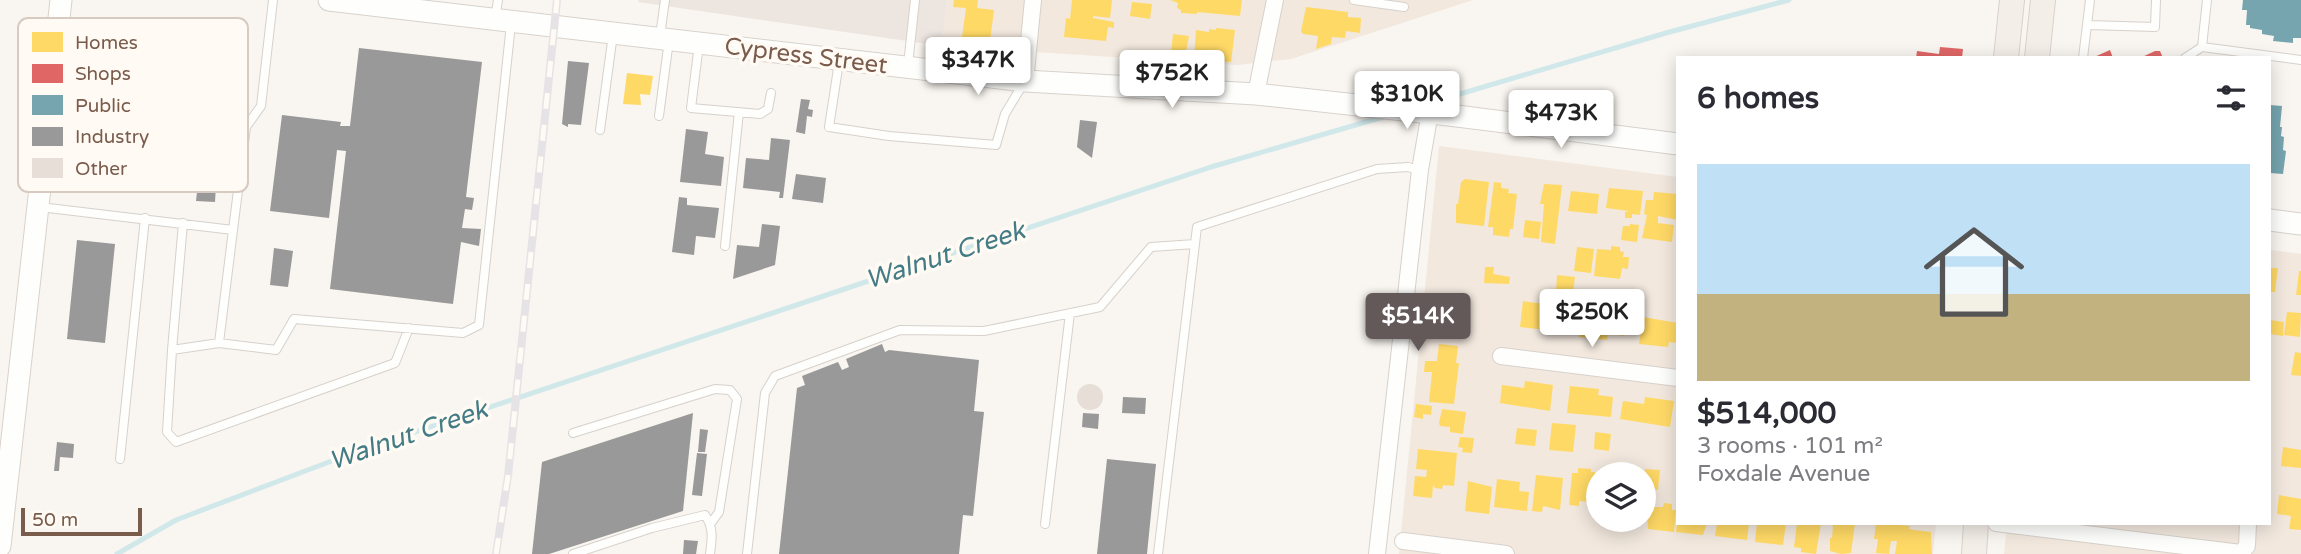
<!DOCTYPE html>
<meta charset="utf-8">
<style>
:root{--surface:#fff;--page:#f2f2f3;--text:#2b2b33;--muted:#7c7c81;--line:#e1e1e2;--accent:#625958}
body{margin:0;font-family:"Varela Round",sans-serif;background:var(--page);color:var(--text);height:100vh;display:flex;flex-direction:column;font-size:26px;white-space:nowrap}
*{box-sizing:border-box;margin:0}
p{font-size:23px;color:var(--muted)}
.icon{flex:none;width:38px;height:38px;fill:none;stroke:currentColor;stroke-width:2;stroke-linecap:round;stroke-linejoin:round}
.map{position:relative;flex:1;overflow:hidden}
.details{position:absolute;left:1676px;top:56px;width:595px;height:469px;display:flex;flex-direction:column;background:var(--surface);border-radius:0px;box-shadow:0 4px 18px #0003}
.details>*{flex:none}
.fabs{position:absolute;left:1586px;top:462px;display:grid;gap:14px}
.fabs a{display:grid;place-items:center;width:70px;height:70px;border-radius:50%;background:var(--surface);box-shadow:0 4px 18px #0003;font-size:35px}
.scale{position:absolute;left:21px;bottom:18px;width:121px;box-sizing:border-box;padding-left:7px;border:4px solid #7a5c4d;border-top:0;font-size:19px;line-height:24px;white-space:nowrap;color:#7a5c4d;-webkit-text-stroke:5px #fffaf3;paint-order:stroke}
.price{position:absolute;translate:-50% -60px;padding:0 16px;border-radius:7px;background:#fff;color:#222;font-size:23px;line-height:46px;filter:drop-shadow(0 2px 4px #0008)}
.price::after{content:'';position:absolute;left:50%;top:42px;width:21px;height:16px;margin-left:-10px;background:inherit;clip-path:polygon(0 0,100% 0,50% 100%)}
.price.on{background:var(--accent);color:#fff}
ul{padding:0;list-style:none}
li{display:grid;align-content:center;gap:14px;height:371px;padding:0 21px}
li+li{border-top:2px solid var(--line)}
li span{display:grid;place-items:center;height:217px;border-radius:0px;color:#555}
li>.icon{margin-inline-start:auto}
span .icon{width:126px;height:126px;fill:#fffc;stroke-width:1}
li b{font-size:30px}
h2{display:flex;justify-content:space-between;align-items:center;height:84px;padding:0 21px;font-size:30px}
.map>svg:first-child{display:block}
.residential{fill:#f2e8de;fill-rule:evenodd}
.industrial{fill:#ede5e0}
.homes{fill:#ffd966}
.shops{fill:#e06666}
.public{fill:#76a5af}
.industry{fill:#999}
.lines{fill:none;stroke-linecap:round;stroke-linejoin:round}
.stream{stroke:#d0e8ea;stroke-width:5}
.building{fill:#e6ded7}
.lane-casing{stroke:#d7d1cb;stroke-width:10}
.street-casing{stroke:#d7d1cb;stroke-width:18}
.secondary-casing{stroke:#d9d2cb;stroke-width:23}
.primary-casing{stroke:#dad1cc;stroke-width:26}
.lane{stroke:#fefefd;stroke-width:8}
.street{stroke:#fefefd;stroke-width:16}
.secondary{stroke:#fefefd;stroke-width:21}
.primary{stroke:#f3eee8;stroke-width:24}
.rail-casing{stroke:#e6e3e7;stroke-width:8}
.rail{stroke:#fffaf3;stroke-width:5;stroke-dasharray:16;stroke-linecap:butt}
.labels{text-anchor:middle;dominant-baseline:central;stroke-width:7;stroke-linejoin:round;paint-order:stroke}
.street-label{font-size:24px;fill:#7a5c4d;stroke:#fffaf3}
.water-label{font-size:26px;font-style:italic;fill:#437c86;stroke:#fffaf3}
.key{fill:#fffaf3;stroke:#d7cbc1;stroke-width:2}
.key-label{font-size:19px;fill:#7a5c4d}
</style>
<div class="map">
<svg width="2301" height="554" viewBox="0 0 2301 554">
<rect width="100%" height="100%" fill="#f9f5f0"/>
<path class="residential" d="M947,0H1473L1291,59L1237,65L942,46Z
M1439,146L1678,177V523H1936L1933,554H1399ZM1598,474H1643V520H1598Z
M2270,250L2301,254V554H2004L2007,523H2270Z"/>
<path class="industrial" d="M639,0H947L942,46L638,2Z"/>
<path class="homes" d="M954,0H978L977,8L994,10L990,41L962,37L966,8L953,7Z
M1072,0H1112L1110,18L1093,16V18L1114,22V28L1108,27L1106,41L1064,37L1066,18L1070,19Z
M1170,0H1242L1240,16L1197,12V14L1181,13V10L1177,8L1178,3Z
M1132,2L1152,4L1150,19L1130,16Z
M1306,7L1348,12V17L1361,18L1360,33L1346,31L1345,38L1332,37L1331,44L1316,49L1318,36L1303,34L1301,31Z
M1216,28L1235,30L1231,62L1194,58L1196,30L1209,32V29L1216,30Z
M1173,34L1189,36L1185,57L1171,55Z
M627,73L653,76L650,95L640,94L641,105L623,104Z
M1465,179L1489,182L1484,226L1456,223V204H1458L1461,182Z
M1494,182L1501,183V188L1509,189L1508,193L1517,194L1513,229H1510L1509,237L1493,235V227H1488Z
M1544,184L1562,185L1555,244L1541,242L1544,204H1540Z
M1609,188L1643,191L1640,215L1632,214V218H1625V212L1629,211L1606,208Z
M1571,191L1599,194L1597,214L1568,211Z
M1654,192L1678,194V220L1658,216V223L1674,225L1672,242L1642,238L1647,215L1644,214L1646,200H1653Z
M1525,220L1541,222L1539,239L1523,237Z
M1630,224L1639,225L1637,242L1621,240L1623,226H1630Z
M1611,246L1620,247V251L1624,252L1623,257H1629L1628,269L1622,268L1620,279L1594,276L1597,249L1611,250Z
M1577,247L1594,249L1591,273L1574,271Z
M1485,267H1494L1493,274L1510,277L1509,284L1484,283Z
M2270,268H2278L2275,292H2270Z
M2299,271H2301V295H2296Z
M1557,275L1575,277L1573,293L1556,291Z
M1523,301L1573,308L1571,328L1549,326L1548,330L1520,327Z
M1582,310L1626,316L1624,336L1608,334L1607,340L1579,337Z
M2287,312L2301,313L2300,337L2284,335Z
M1643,317L1678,323V343L1669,342L1668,347L1639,344Z
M2270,320L2284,322L2283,336L2270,334Z
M1439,344L1458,346L1456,363H1459L1454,404L1429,402L1432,372H1424L1425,361H1437Z
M2295,352L2301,353V376L2291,375Z
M1525,381L1553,385L1550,411L1500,403L1502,385L1524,388Z
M1570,386L1599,389L1598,395L1613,397L1611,417L1567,413Z
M1645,397L1674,401L1670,427L1620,419L1623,401L1644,404Z
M1416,404L1432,406L1431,415L1423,414V419L1414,417Z
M1442,409L1466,412L1463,434L1450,432V427L1440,426L1439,423Z
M1552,423L1576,425L1573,452L1549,450Z
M1517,428L1537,430L1535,446L1515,444Z
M1595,432L1611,434L1609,451L1594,449Z
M1460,437L1474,438L1472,453L1462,452L1463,448L1458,447Z
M2283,447L2301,450V468L2281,466Z
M1418,449L1457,453L1454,486L1443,485L1442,489L1435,488L1433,485L1432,498L1413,496L1415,476L1426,477L1427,470L1416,469Z
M1578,468L1591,469V472H1595V483H1598L1597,503L1579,501V506L1569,505L1572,473H1578Z
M1645,469L1660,470L1658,490L1643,489Z
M1536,475L1563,478L1560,510L1543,506L1542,512L1532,511Z
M1497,479L1520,482L1519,491L1529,492L1527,511L1494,507Z
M1468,481L1492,487L1489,514L1465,511Z
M2279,495L2301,499V530L2289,529L2291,516L2277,514Z
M1664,503L1672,504V510H1676L1674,532L1648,529L1647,507H1663Z
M1677,523H1707L1703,535L1676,532Z
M1717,523H1749L1747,540L1715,536Z
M1757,523H1786L1783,545L1755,542Z
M1797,523H1821L1816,554L1801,552V548L1794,547Z
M1828,523H1855L1851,553L1841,554L1830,551V538H1832L1833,526Z
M1876,523L1910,526L1909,529L1914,530L1931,532L1932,554H1895L1897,541H1891L1889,554L1876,553L1878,539H1874Z"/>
<path class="shops" d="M1940,47L1963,49L1962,58H1916L1917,51L1939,54Z
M2110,50L2113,58H2092Z
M2155,51H2160L2163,58H2140Z"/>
<path class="public" d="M2243,0H2301V38H2293V43L2273,41L2274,36L2262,34V30L2250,28V25H2246L2247,10H2242Z
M2270,105L2282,106L2280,127H2282L2281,136L2284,137L2283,150L2286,151L2283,174L2270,173Z"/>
<path class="industry" d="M359,48L482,62L466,197L474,198L472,210L465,209L462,228L481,229L479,246L461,242L453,304L330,289L346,151L337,150L329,218L270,211L282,115L341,122L340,126H350Z
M568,61L589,63L581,125L568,124V127L562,124Z
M801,99L810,100L808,109L813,110L812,117L807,116L805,134L796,132Z
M1080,120L1097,122L1092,158L1077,147Z
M686,129L708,132L705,154L724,157L721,186L680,182Z
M771,138L790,140L783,198H779L780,192L743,188L746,158L769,160Z
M796,174L826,178L823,203L792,199Z
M198,183L216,185L215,202L196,201Z
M679,197L687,198V205L719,208L715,238L696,236L694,255L672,252Z
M762,224L780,226L775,265L733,279L737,245L759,247Z
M77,240L115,244L105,343L67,339Z
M274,248L293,251L288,287L270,285Z
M882,344L885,352L889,350L979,360L974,411L984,412L973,516L963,515L959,554H779L797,388L805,385L802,376L838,362L842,370L849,367L846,359Z
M1123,397L1146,398L1145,414L1122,413Z
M693,413L683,511L549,554H532L542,462Z
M1083,413L1099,414L1098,429L1082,427Z
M700,429L708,430L705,452H698Z
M57,442L74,444L73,458L60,457L59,471H54Z
M697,453L707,454L702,496L692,495Z
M1107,459L1156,464L1147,554H1097Z
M684,540L698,541L696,554H683Z"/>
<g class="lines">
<path class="stream" d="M1426,104L1666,33L1789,0
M117,554L176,520L358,451L1211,167L1383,117"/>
</g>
<path class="building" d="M1077 397a13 13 0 1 1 26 0a13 13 0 1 1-26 0Z"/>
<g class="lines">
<defs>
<path id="lane" d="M1354,0L1404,7
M2207,0L2202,47L2301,60
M495,18L498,0
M2088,25L2155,27L2156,0
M660,36L665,0
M699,44L691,108L760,114L768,109L771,93
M2083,58L2090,0
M2185,58L2202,47
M839,62L829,127L889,136L996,145L1005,114L1023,84
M908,65L915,0
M659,116L669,40
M600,130L613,34
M208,160L213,112L208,106L134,98L128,101L124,142L129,151L241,164
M40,207L233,230L246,127L261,106L273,0
M183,223L172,350L167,432L176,442L395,363L409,328
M233,230L219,343L276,350L294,319L463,333L479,325L511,24
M725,246L739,112
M172,350L219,343
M573,433L715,389L730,390L737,399L719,512L711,523
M120,459L145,218
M1045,524L1070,313
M573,554L652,528L705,515C714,528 712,539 710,554
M747,554L765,393L775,376L900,330L984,331L1100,307L1151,247L1195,244
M1158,554L1197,227L1377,169L1408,167L1420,170"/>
<path id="street" d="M1025,81L1033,0
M1256,94L1275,0
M1501,356L1678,378
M1996,523L2241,553L2247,546L2248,523
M1403,541L1506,554
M1377,554L1420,170L1430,112"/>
<path id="secondary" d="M329,0L1025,81L1256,94L1449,115L1678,144
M2270,220L2301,224
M0,546L61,0"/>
<path id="primary" d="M2006,58L2012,0
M2037,58L2043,0
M1974,554L1976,523"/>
</defs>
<use href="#lane" class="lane-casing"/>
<use href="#street" class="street-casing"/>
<use href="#secondary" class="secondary-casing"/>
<use href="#primary" class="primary-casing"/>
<use href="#lane" class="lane"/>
<use href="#street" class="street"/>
<use href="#secondary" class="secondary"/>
<use href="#primary" class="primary"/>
<defs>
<path id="rail" d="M496,554L508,476L557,0"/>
</defs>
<use href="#rail" class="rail-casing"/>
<use href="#rail" class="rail"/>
</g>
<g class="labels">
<g class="street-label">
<text transform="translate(806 56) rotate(7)">Cypress Street</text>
</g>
<g class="water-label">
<text transform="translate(945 255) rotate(-18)">Walnut Creek</text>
<text transform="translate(408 435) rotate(-19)">Walnut Creek</text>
</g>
</g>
<rect x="18" y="18" width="230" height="174" rx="10" class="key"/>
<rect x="32" y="32" width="31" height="20" fill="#ffd966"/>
<rect x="32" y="64" width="31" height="19" fill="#e06666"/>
<rect x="32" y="95" width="31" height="20" fill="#76a5af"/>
<rect x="32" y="127" width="31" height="19" fill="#999"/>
<rect x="32" y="158" width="31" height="20" fill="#e6ded7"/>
<g class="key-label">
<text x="75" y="49">Homes</text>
<text x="75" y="80">Shops</text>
<text x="75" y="112">Public</text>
<text x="75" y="143">Industry</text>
<text x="75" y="175">Other</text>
</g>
</svg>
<div class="fabs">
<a><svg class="icon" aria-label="layers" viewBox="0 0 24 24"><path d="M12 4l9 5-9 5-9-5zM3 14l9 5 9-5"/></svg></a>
</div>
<div class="scale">50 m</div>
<b class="price" style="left:978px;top:97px">$347K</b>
<b class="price" style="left:1172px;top:110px">$752K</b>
<b class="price" style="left:1407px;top:131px">$310K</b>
<b class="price" style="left:1561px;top:150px">$473K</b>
<b class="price" style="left:1592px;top:349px">$250K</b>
<b class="price on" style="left:1418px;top:353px">$514K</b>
<section class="details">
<h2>6 homes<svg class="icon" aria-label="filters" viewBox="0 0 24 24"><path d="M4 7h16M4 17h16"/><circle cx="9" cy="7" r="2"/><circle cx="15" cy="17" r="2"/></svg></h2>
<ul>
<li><span style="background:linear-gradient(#bfe0f5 60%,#c2b280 0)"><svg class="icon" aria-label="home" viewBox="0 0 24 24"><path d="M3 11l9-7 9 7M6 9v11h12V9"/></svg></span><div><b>$514,000</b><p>3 rooms · 101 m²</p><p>Foxdale Avenue</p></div></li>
</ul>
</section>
</div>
